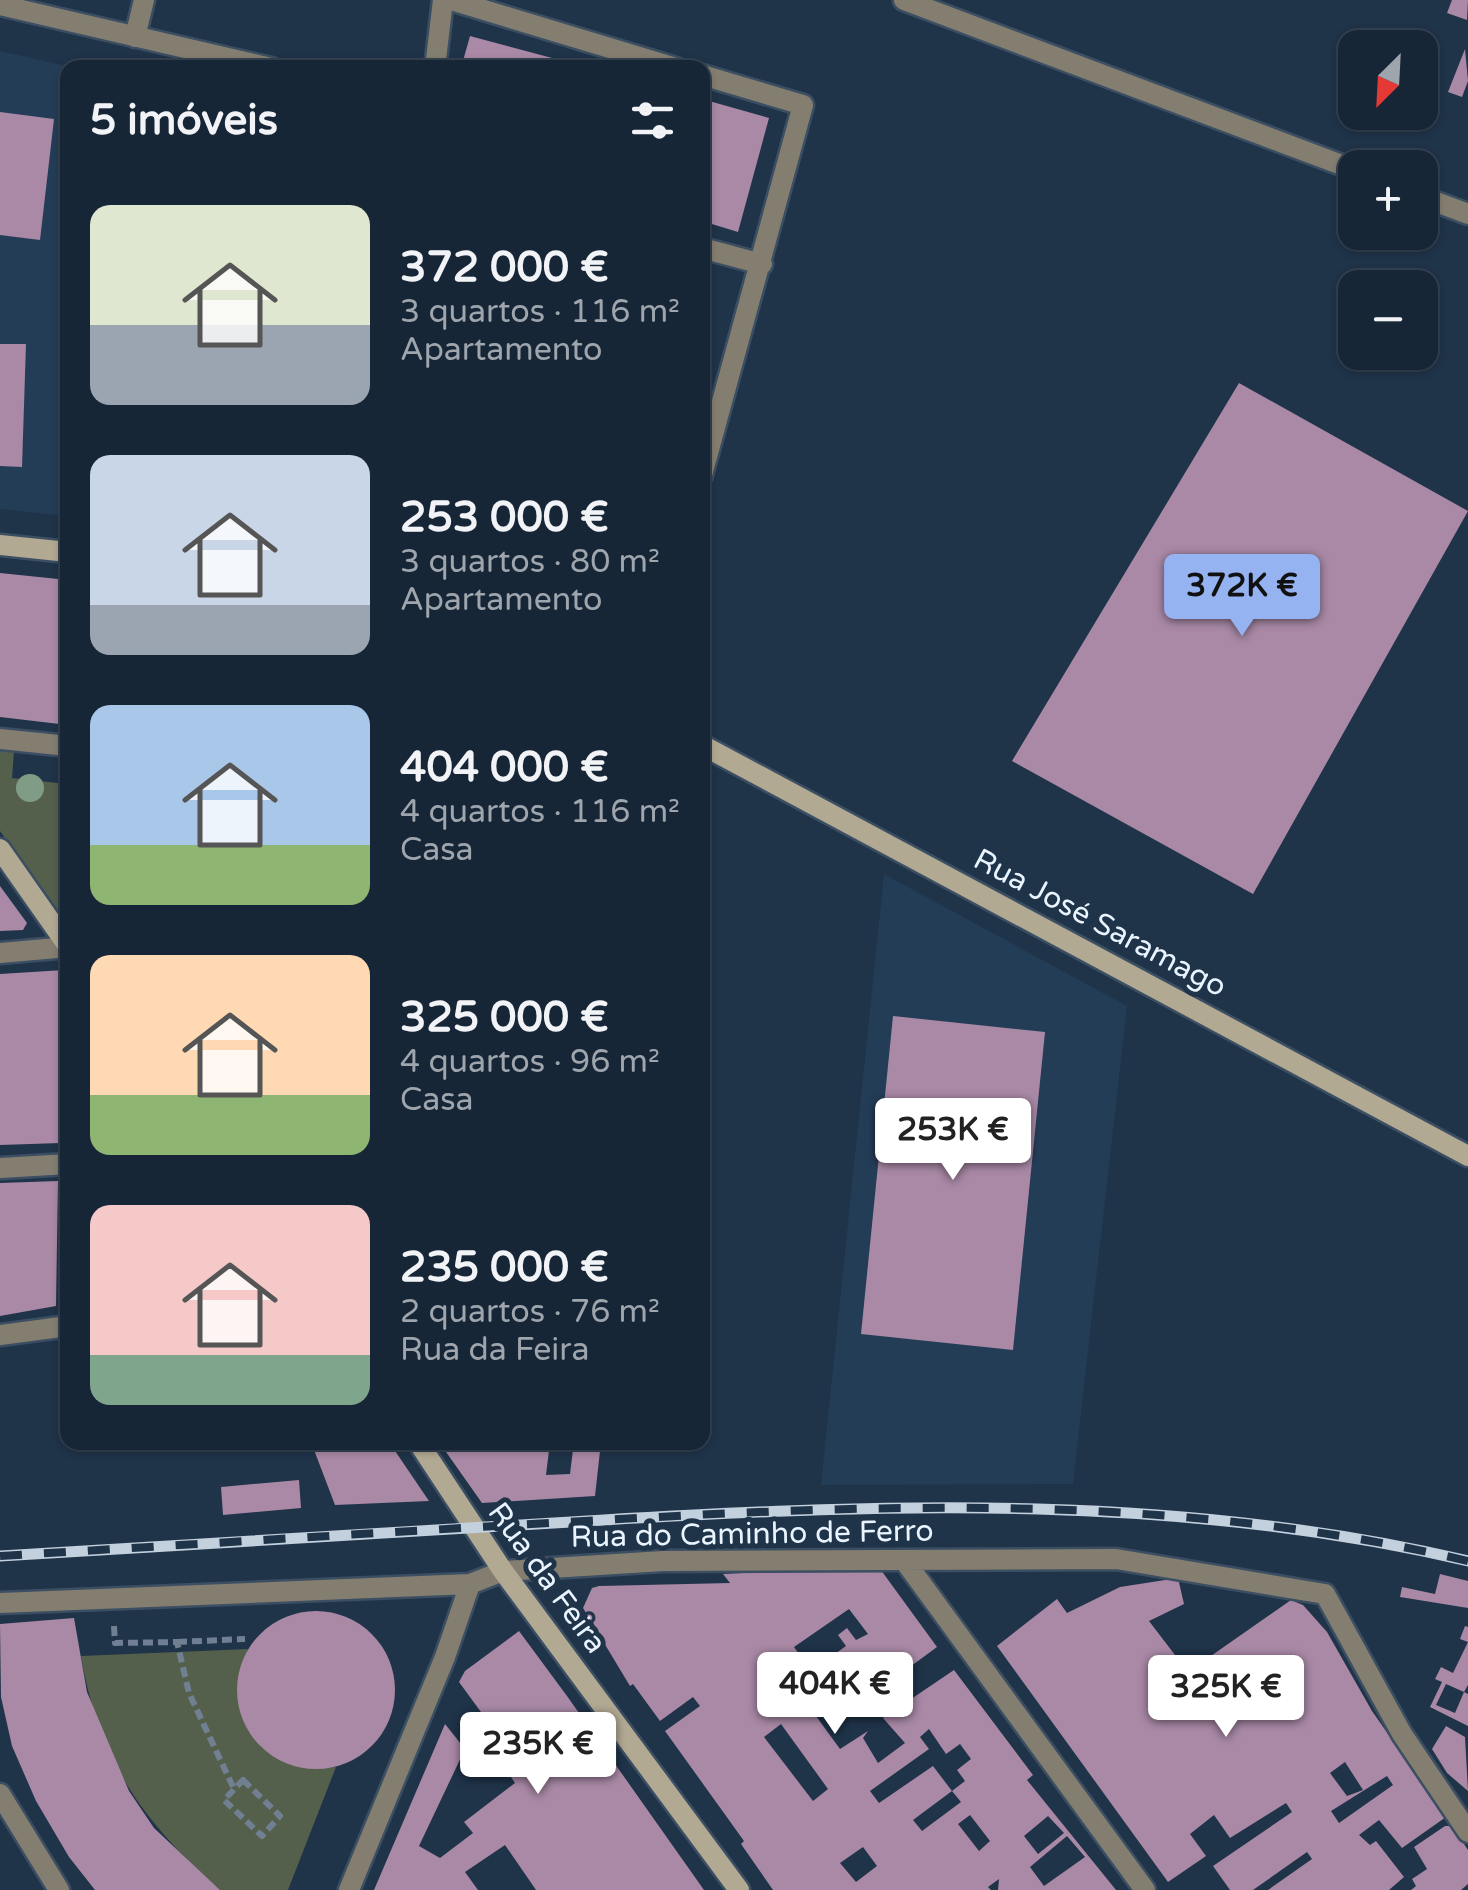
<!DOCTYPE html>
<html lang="pt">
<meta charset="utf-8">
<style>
:root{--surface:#172637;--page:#243242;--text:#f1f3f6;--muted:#9ea5ad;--line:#364352;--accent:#95b2f1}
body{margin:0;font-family:"Varela Round",sans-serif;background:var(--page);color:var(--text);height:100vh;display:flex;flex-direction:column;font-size:38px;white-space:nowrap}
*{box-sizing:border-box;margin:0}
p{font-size:32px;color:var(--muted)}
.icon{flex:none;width:55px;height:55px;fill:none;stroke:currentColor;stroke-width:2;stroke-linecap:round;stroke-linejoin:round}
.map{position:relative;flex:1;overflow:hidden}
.panel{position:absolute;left:60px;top:60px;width:650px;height:1390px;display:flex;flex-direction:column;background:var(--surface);border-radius:20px;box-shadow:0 2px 8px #0004,0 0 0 2px var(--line)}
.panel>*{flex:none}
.needle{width:65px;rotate:204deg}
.tools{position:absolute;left:1338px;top:30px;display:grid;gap:20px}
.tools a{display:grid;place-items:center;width:100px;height:100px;border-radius:20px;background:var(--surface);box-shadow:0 2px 8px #0004,0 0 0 2px var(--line);font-size:50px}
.price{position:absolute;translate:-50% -85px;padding:0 22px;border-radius:10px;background:#fff;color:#222;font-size:32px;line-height:65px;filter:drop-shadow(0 2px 5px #0008)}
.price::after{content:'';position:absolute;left:50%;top:60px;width:30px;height:22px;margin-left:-15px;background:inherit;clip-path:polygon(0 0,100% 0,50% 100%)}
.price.selected{background:var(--accent);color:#111}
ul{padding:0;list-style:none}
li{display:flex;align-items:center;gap:30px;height:250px;padding:0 30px}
li span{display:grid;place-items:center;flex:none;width:280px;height:200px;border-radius:20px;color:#555}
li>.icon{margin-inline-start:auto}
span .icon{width:120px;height:120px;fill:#fffc;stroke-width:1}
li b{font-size:42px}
h2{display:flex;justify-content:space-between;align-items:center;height:120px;padding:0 30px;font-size:42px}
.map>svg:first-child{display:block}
.built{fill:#243d57}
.green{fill:#54604c}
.building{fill:#a989a6;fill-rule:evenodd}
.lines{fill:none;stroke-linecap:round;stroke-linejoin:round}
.street-casing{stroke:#3b4e62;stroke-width:25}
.secondary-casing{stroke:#3b4e62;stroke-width:25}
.path{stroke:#708092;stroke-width:6;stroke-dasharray:10 5;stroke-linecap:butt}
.street{stroke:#847e70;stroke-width:20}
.secondary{stroke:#b2a993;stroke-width:20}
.rail-casing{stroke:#c3d0dd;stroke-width:11}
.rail{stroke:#1f3349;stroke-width:8;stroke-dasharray:22;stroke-linecap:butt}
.tree{fill:#809c86}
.labels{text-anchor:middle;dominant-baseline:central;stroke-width:10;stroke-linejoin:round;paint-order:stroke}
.street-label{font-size:30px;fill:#e9f4ff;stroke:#1f3349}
</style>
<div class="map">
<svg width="1468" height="1890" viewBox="0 0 1468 1890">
<rect width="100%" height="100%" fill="#1f3349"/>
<path class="built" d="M0,51L71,67L67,516L0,509Z
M884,874L1127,1006L1073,1484L821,1485Z"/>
<path class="green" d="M0,749L14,751L12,778L67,784V921L57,913L0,831Z
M248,1649C219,1719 261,1775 336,1767L288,1890H220C142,1821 99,1761 81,1656Z"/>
<path class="building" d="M1452,0H1468L1467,20L1447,13Z
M470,36L582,66L581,68H461Z
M1465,49L1468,81L1462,97L1448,92Z
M702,99L769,118L738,232L702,221Z
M0,112L54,119L40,240L0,235Z
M0,344H26L22,467L0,466Z
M1239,383L1468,511L1253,894L1012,761Z
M0,573L68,580V725L0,717Z
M0,886L27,923L23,930L0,931Z
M64,970L61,1143L0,1145V974Z
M893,1016L1045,1032L1013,1350L861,1334Z
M58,1181L56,1306L0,1316V1183Z
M311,1442H389L429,1501L335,1505Z
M439,1442H550L546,1475L570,1474L574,1442H601L595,1496L482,1503Z
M299,1480L301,1508L223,1515L221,1487Z
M878,1566L937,1647L899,1675L884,1655L808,1705L840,1749L868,1731L863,1738L878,1763L905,1743L883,1718L954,1670L1033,1775L1027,1780L1116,1890H998L999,1879L988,1887L991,1890H773L741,1844L744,1841L665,1731L700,1706L693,1697L660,1721L633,1684L630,1686L583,1608L592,1588L599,1586L730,1583L723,1574ZM849,1609L868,1634L856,1640L847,1628L838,1635L846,1646L811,1671L794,1647ZM781,1724L828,1789L813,1801L764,1737ZM929,1729L946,1754L960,1744L971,1759L957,1770L965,1781L952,1791L961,1802L922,1831L913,1820L952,1791L933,1766L879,1803L870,1791L929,1749L920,1737ZM970,1815L990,1841L979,1851L958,1824ZM1048,1816L1064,1833L1038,1854L1024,1836ZM1067,1836L1085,1857L1044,1886L1030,1867ZM863,1847L877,1866L856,1882L840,1863Z
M1440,1574L1468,1581V1608L1400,1597L1402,1587L1435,1594Z
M1178,1578L1184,1604L1149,1621L1188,1672L1291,1600L1303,1605L1327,1632L1372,1711L1446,1817L1402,1848L1379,1820L1359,1835L1370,1845L1376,1841L1404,1877L1389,1890H1268L1312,1859L1307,1852L1253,1890H1230L1213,1866L1292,1812L1286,1803L1230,1838L1214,1815L1190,1834L1206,1856L1168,1882L997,1646L1057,1599L1067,1613L1120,1587ZM1345,1762L1363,1790L1347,1796L1330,1773ZM1387,1776L1393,1785L1339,1823L1331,1811Z
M237 1690a79 79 0 1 1 158 0a79 79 0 1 1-158 0Z
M74,1618L87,1692L129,1791L154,1828L220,1890H95L69,1857L36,1801L12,1746L1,1697L0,1624Z
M1465,1626L1468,1627V1685L1464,1692L1446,1684L1436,1705L1455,1713L1464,1692L1468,1694V1726L1430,1707L1442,1682L1435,1679L1441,1667L1453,1673L1468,1642L1460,1639Z
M519,1631L567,1696L704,1890H536L505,1845L465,1872L478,1890H374L445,1724L465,1749L419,1846L440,1858L473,1833L464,1822L515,1783L495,1754L497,1734L459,1682L465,1671Z
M1446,1726L1465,1737L1468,1791L1447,1773L1432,1749Z
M1445,1826H1452L1468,1850V1884L1461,1890H1411L1416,1886L1412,1879L1427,1869L1414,1847Z"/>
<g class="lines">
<defs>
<path id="street" d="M451,0L676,68
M904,0L1355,170
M0,5L271,68
M135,37L144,0
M435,68L443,0
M702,75L803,105L702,475
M1420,196L1468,214
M702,248L762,264
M0,739L68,746
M0,953L68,947
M0,1168L68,1164
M0,1335L68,1326
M904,1560L1145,1890
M0,1603L470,1584L503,1571L663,1561L1116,1559L1325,1594L1402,1734L1468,1832
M0,1794L59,1890
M349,1890L445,1657L470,1584"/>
<path id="secondary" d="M0,545L68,552
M702,745L1468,1156
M0,849L68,946
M418,1442L503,1571L739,1890"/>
</defs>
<use href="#street" class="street-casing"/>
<use href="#secondary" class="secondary-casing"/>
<path class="path" d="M114,1626L115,1643L177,1642L189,1693L234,1789
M177,1642L245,1639
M243,1780L280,1816L262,1836L224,1800Z"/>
<use href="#street" class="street"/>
<use href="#secondary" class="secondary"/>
<defs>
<path id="rail" d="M0,1556C201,1544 402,1531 604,1520C894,1503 1183,1494 1468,1561"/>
</defs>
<use href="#rail" class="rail-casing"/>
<use href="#rail" class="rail"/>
</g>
<circle class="tree" cx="30" cy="788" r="14"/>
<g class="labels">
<g class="street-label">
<text transform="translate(1100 923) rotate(28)">Rua José Saramago</text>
<text transform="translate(752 1534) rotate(-1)">Rua do Caminho de Ferro</text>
<text transform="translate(547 1578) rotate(54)">Rua da Feira</text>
</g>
</g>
</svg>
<div class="tools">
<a><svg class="needle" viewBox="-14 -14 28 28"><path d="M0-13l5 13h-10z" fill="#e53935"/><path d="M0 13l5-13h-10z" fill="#9ea5ad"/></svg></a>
<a>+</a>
<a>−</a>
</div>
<b class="price selected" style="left:1242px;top:639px">372K €</b>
<b class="price" style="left:953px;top:1183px">253K €</b>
<b class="price" style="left:835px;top:1737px">404K €</b>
<b class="price" style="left:1226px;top:1740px">325K €</b>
<b class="price" style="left:538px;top:1797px">235K €</b>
<section class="panel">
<h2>5 imóveis<svg class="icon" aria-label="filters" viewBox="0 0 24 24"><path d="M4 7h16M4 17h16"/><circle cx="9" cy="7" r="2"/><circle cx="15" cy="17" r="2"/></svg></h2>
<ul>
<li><span style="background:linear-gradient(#dfe7d0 60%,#9aa5b1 0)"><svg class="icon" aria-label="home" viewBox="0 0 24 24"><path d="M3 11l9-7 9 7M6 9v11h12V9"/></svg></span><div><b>372 000 €</b><p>3 quartos · 116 m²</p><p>Apartamento</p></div></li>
<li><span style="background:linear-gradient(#c9d6e8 75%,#9aa5b1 0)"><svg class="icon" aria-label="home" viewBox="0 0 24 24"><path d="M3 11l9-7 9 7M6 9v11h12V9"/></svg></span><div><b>253 000 €</b><p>3 quartos · 80 m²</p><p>Apartamento</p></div></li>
<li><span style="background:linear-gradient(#a9c7e8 70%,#8fb573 0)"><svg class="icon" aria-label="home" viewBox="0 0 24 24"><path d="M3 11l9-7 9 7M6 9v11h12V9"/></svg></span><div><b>404 000 €</b><p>4 quartos · 116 m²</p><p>Casa</p></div></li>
<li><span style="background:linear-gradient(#ffd9b3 70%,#8fb573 0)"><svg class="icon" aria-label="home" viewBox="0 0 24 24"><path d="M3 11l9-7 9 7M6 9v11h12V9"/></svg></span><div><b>325 000 €</b><p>4 quartos · 96 m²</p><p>Casa</p></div></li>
<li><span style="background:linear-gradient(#f6c9c9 75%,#7fa58c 0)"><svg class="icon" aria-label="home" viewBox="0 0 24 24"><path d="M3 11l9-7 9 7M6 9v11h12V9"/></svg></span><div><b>235 000 €</b><p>2 quartos · 76 m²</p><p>Rua da Feira</p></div></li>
</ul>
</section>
</div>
